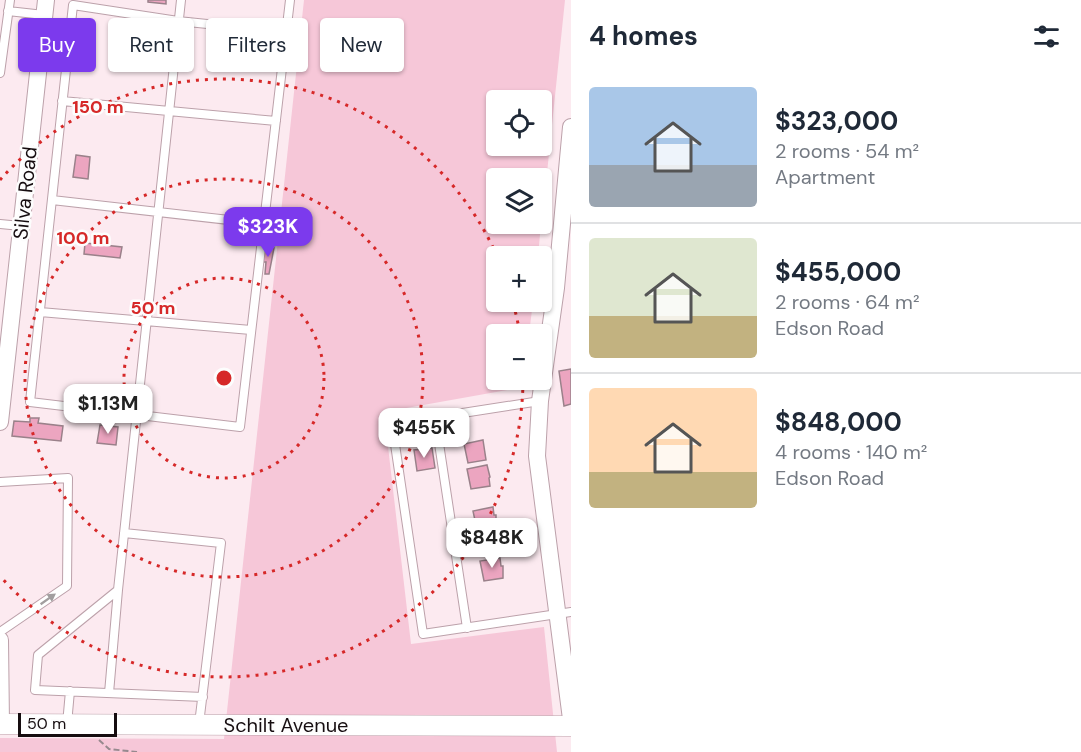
<!DOCTYPE html>
<meta charset="utf-8">
<style>
:root{--surface:#fff;--page:#f6f6f7;--text:#1f2937;--muted:#747a83;--line:#e0e1e3;--accent:#7c3aed}
body{margin:0;font-family:"DM Sans",sans-serif;background:var(--page);color:var(--text);height:100vh;display:flex;flex-direction:column;font-size:22px;white-space:nowrap}
*{box-sizing:border-box;margin:0}
p{font-size:20px;color:var(--muted)}
.icon{flex:none;width:33px;height:33px;fill:none;stroke:currentColor;stroke-width:2;stroke-linecap:round;stroke-linejoin:round}
.map{position:relative;flex:1;overflow:hidden}
.side{display:flex;flex-direction:column;background:var(--surface);width:510px}
.side>*{flex:none}
.top-card{position:absolute;left:18px;top:18px;width:462px;height:54px;display:flex;gap:12px}
.fabs{position:absolute;left:486px;top:90px;display:grid;gap:12px}
.fabs a{display:grid;place-items:center;width:66px;height:66px;border-radius:6px;background:var(--surface);box-shadow:0 2px 4px #0004;font-size:30px}
.scale{position:absolute;left:18px;bottom:15px;width:99px;box-sizing:border-box;padding-left:6px;border:3px solid #160d10;border-top:0;font-size:16px;line-height:21px;white-space:nowrap;color:#160d10;-webkit-text-stroke:4px #fdfdfd;paint-order:stroke}
.price{position:absolute;translate:-50% -51px;padding:0 14px;border-radius:12px;background:#fff;color:#222;font-size:20px;line-height:39px;filter:drop-shadow(0 2px 3px #0008)}
.price::after{content:'';position:absolute;left:50%;top:36px;width:18px;height:14px;margin-left:-9px;background:inherit;clip-path:polygon(0 0,100% 0,50% 100%)}
.price.current{background:var(--accent);color:#fff}
ul{padding:0;list-style:none}
li{display:flex;align-items:center;gap:18px;height:150px;padding:0 18px}
li+li{border-top:2px solid var(--line)}
li span{display:grid;place-items:center;flex:none;width:168px;height:120px;border-radius:6px;color:#555}
li>.icon{margin-inline-start:auto}
span .icon{width:72px;height:72px;fill:#fffc;stroke-width:1}
li b{font-size:26px}
h2{display:flex;justify-content:space-between;align-items:center;height:72px;padding:0 18px;font-size:26px}
.tag{padding:0 21px;border-radius:6px;background:var(--surface);box-shadow:0 2px 4px #0004;font-size:21px;line-height:54px}
.tag.current{background:var(--accent);color:#fff}
main{display:flex;flex:1;min-height:0}
.map>svg:first-child{display:block}
.green{fill:#f6c7d8;fill-rule:evenodd}
.building{fill:#eca5c0;stroke:#9a818a;stroke-width:1.5}
.lines{fill:none;stroke-linecap:round;stroke-linejoin:round}
.service-casing{stroke:#bca1aa;stroke-width:10}
.minor-casing{stroke:#bca1aa;stroke-width:18}
.tertiary-casing{stroke:#bca1aa;stroke-width:21}
.path{stroke:#97898e;stroke-width:2;stroke-dasharray:6 3;stroke-linecap:butt}
.service{stroke:#fff;stroke-width:8}
.minor{stroke:#fff;stroke-width:16}
.tertiary{stroke:#fff;stroke-width:20}
.oneway{fill:#a29e9f}
.ring{fill:none;stroke:#d62828;stroke-width:3;stroke-dasharray:3 6}
.labels{text-anchor:middle;dominant-baseline:central;stroke-width:5;stroke-linejoin:round;paint-order:stroke}
.street-label{font-size:20px;fill:#160d10;stroke:#fdfdfd}
.centre{fill:#d62828;stroke:#fdfdfd;stroke-width:3}
.ring-label{font-size:18px;text-anchor:middle;font-weight:bold;fill:#d62828;stroke:#fdfdfd;stroke-width:5;stroke-linejoin:round;paint-order:stroke}
</style>
<main>
<div class="map">
<svg width="571" height="752" viewBox="0 0 571 752">
<rect width="100%" height="100%" fill="#fceaf0"/>
<path class="green" d="M304,0H565L542,221V178H496V224H541L538,256H496V302H533L529,334H496V380H524V387L384,412L411,644L544,627L557,752H0V738L224,739ZM496,100H542V146H496Z"/>
<path class="building" d="M148,0H166V4L148,2Z
M76,155L90,157L88,179L73,177Z
M85,243L122,247L120,258L84,254Z
M264,247L274,248L269,274H265L266,262H262Z
M571,369V404L564,406L559,371Z
M30,418H39L38,423L63,426L61,441L12,436L14,421L30,422Z
M100,425L118,427L116,445L97,443Z
M483,440L486,460L468,463L464,444Z
M432,448L435,468L417,471L414,450Z
M487,465L490,477L489,478L490,486L471,489L467,469Z
M493,507L494,515H496V527L477,530L473,511Z
M496,532L497,541L499,540V553L481,556L476,536Z
M500,558L501,566H503V578L484,581L480,561Z"/>
<g class="lines">
<defs>
<path id="service" d="M181,0L118,590L38,655L35,690L203,697
M8,11L44,15
M286,32L178,21L73,5L30,402L240,427L290,0
M0,73L10,0
M62,101L276,121
M52,200L264,224
M0,224L21,226
M40,312L251,330
M540,401L392,424L423,634L571,612
M435,417L467,628
M0,482L68,478L67,586L0,632
M124,533L221,543L199,724
M109,693L118,590
M67,724L70,691"/>
<path id="minor" d="M571,127L556,288L540,401L537,456L571,719
M0,422L46,0
M0,640L1,724"/>
<path id="tertiary" d="M0,724L571,726"/>
</defs>
<use href="#service" class="service-casing"/>
<use href="#minor" class="minor-casing"/>
<use href="#tertiary" class="tertiary-casing"/>
<path class="path" d="M99,740L109,749L137,752"/>
<use href="#service" class="service"/>
<use href="#minor" class="minor"/>
<use href="#tertiary" class="tertiary"/>
</g>
<defs><path id="oneway-solid" d="M-6-.8H1V-3.2L6.5 0L1 3.2V.8H-6Z" transform="scale(1.5)"/></defs>
<use class="oneway" href="#oneway-solid" transform="translate(48 599) rotate(-35)"/>
<g class="ring">
<circle cx="224" cy="378" r="100"/>
<circle cx="224" cy="378" r="199"/>
<path d="M523 381A299 299 0 0 1 0 576M0 180A299 299 0 0 1 497 256M513 303A299 299 0 0 1 520 334"/>
</g>
<g class="labels">
<g class="street-label">
<text transform="translate(25 193) rotate(-84)">Silva Road</text>
<text x="286" y="725">Schilt Avenue</text>
</g>
</g>
<circle cx="224" cy="378" r="9" class="centre"/>
<g class="ring-label">
<text x="98" y="113">150 m</text>
<text x="83" y="244">100 m</text>
<text x="153" y="314">50 m</text>
</g>
</svg>
<div class="fabs">
<a><svg class="icon" aria-label="locate" viewBox="0 0 24 24"><circle cx="12" cy="12" r="6"/><path d="M12 2v4M12 18v4M2 12h4M18 12h4"/></svg></a>
<a><svg class="icon" aria-label="layers" viewBox="0 0 24 24"><path d="M12 4l9 5-9 5-9-5zM3 14l9 5 9-5"/></svg></a>
<a>+</a>
<a>−</a>
</div>
<div class="scale">50 m</div>
<b class="price current" style="left:268px;top:258px">$323K</b>
<b class="price" style="left:108px;top:435px">$1.13M</b>
<b class="price" style="left:424px;top:459px">$455K</b>
<b class="price" style="left:492px;top:569px">$848K</b>
<div class="top-card">
<a class="tag current">Buy</a>
<a class="tag">Rent</a>
<a class="tag">Filters</a>
<a class="tag">New</a>
</div>
</div>
<section class="side">
<h2>4 homes<svg class="icon" aria-label="filters" viewBox="0 0 24 24"><path d="M4 7h16M4 17h16"/><circle cx="9" cy="7" r="2"/><circle cx="15" cy="17" r="2"/></svg></h2>
<ul>
<li><span style="background:linear-gradient(#a9c7e8 65%,#9aa5b1 0)"><svg class="icon" aria-label="home" viewBox="0 0 24 24"><path d="M3 11l9-7 9 7M6 9v11h12V9"/></svg></span><div><b>$323,000</b><p>2 rooms · 54 m²</p><p>Apartment</p></div></li>
<li><span style="background:linear-gradient(#dfe7d0 65%,#c2b280 0)"><svg class="icon" aria-label="home" viewBox="0 0 24 24"><path d="M3 11l9-7 9 7M6 9v11h12V9"/></svg></span><div><b>$455,000</b><p>2 rooms · 64 m²</p><p>Edson Road</p></div></li>
<li><span style="background:linear-gradient(#ffd9b3 70%,#c2b280 0)"><svg class="icon" aria-label="home" viewBox="0 0 24 24"><path d="M3 11l9-7 9 7M6 9v11h12V9"/></svg></span><div><b>$848,000</b><p>4 rooms · 140 m²</p><p>Edson Road</p></div></li>
</ul>
</section>
</main>
